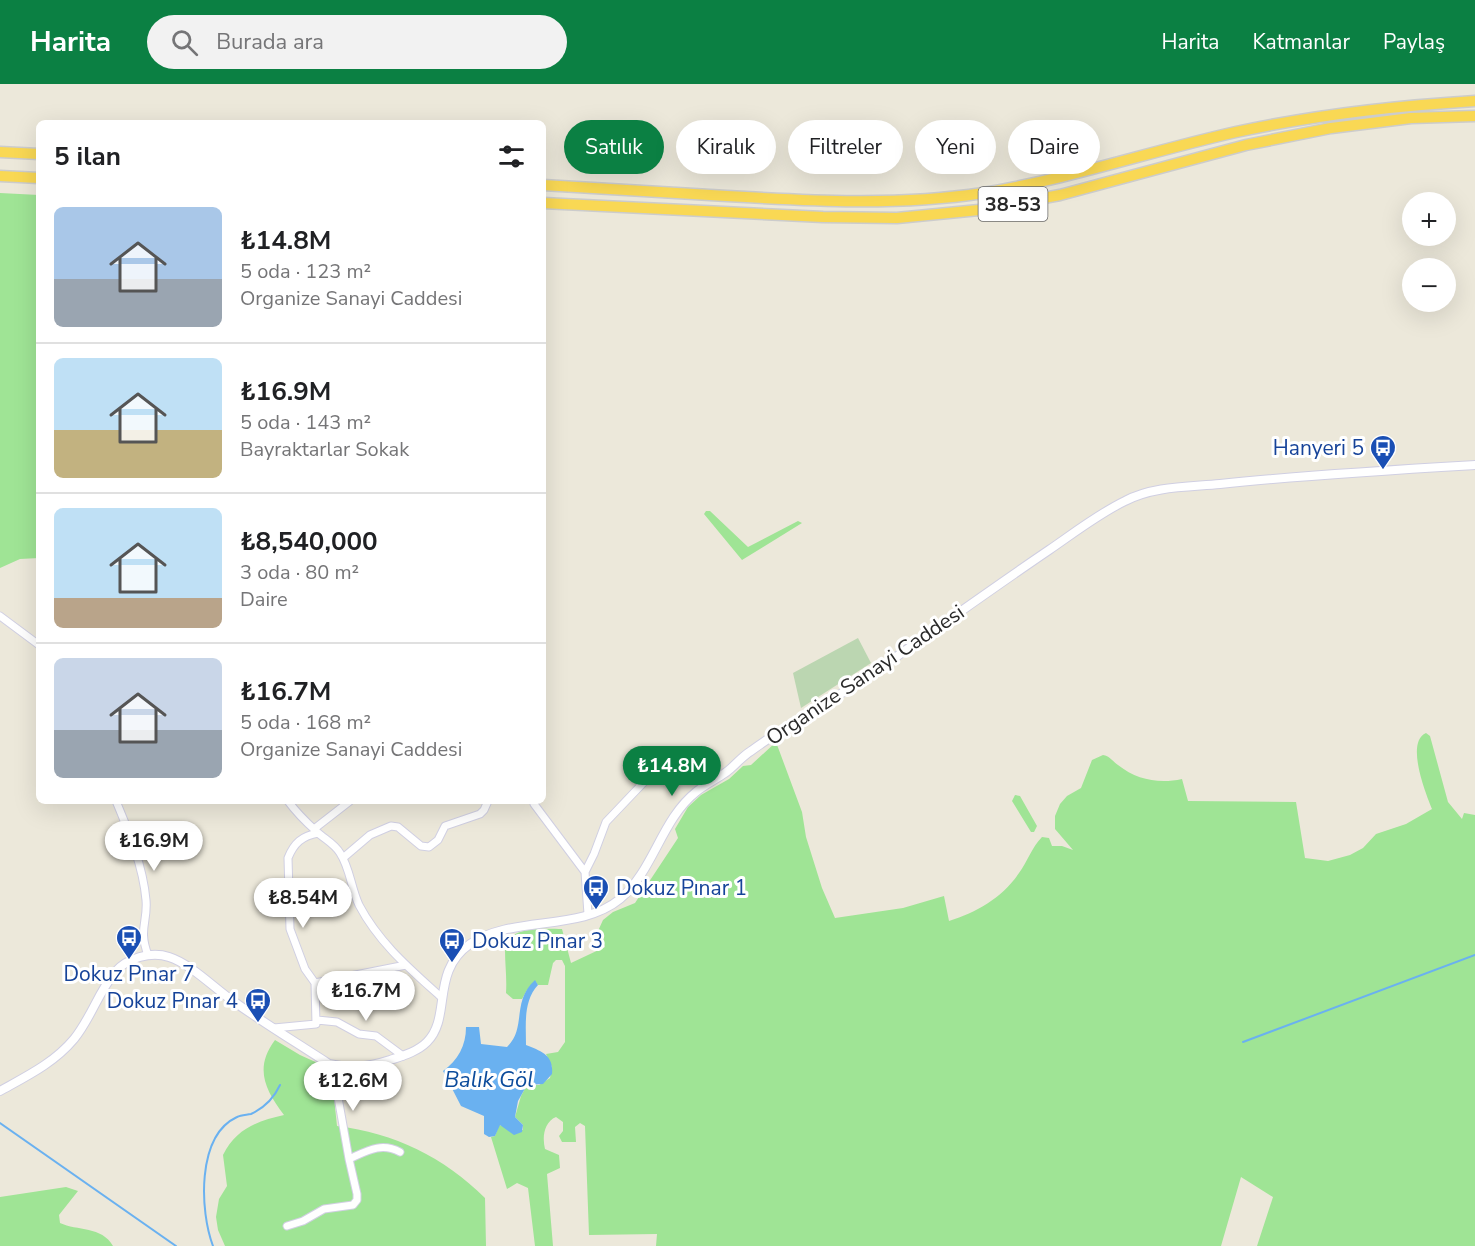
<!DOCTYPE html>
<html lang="tr">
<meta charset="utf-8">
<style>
:root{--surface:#fff;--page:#f2f2f2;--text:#202124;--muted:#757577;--line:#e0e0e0;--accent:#0b8043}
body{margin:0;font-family:"Nunito Sans",sans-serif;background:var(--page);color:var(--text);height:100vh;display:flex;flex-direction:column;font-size:22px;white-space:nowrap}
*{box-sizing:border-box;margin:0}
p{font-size:20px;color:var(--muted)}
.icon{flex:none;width:33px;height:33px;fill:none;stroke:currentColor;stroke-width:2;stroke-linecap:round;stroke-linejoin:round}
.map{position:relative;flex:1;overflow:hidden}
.panel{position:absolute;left:36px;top:36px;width:510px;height:684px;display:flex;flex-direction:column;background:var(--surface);border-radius:9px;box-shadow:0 6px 24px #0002}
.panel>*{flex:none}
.banner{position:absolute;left:564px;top:36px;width:570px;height:54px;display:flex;gap:12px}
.tools{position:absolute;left:1402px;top:108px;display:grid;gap:12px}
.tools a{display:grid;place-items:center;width:54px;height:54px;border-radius:50%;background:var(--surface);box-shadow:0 6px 24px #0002;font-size:30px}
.price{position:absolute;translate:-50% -51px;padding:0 14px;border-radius:21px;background:#fff;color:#222;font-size:20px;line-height:39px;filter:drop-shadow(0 2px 3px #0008)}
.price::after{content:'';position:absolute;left:50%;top:36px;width:18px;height:14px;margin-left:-9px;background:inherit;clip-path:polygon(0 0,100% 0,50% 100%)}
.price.on{background:var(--accent);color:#fff}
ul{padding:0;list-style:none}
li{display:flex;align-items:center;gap:18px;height:150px;padding:0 18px}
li+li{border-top:2px solid var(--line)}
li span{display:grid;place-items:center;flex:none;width:168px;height:120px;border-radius:9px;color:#555}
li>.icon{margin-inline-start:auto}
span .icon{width:72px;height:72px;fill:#fffc;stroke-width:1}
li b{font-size:26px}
h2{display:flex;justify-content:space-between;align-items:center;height:72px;padding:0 18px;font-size:26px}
.chip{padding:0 21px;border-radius:27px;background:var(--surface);box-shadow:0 6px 24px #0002;font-size:21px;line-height:54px}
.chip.on{background:var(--accent);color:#fff}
header{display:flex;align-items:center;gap:36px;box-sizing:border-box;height:84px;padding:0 30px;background:var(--accent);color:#fff}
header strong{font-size:28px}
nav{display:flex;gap:33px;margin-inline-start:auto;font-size:21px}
.search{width:420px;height:54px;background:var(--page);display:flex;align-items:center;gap:15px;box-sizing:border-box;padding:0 21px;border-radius:33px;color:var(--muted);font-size:22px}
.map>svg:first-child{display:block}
.green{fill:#9fe495}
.cemetery{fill:#bbd6b1}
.water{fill:#6ab1f0}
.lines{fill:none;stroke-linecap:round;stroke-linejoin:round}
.stream{stroke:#6ab1f0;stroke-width:2}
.minor-casing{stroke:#d0cfe2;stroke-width:9}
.tertiary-casing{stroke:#d0cfe2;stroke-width:10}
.trunk-casing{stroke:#ccc;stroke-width:13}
.minor{stroke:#fff;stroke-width:7}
.tertiary{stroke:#fff;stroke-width:8}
.trunk{stroke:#f9d854;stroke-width:10}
.labels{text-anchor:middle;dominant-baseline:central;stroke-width:6;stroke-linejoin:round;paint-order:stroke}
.shield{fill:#fff;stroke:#696969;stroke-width:1.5}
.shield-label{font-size:20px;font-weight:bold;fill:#292929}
.transit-label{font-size:21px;fill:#164399;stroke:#fff;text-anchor:end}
.street-label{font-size:21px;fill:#292929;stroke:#fff}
.water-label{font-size:22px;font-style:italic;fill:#0b4b9b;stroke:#fff}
</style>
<header>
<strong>Harita</strong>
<div class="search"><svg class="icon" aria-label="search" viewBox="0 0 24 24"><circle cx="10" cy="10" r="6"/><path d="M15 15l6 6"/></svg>Burada ara</div>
<nav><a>Harita</a><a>Katmanlar</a><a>Paylaş</a></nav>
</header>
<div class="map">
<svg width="1475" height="1162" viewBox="0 0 1475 1162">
<rect width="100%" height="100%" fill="#ece8da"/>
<path class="green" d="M0,109L39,111V474L20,475L0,484Z
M706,427H710L748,463L798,437L802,439L742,476L704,430Z
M1426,649L1430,652L1448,718L1462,735L1464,729L1475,731V1162H1257L1273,1113L1241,1093L1221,1162H656L657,1150L589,1151L585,1042L580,1039L575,1043L576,1058H562L559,1052L563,1047V1038L556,1033C544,1038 542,1053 545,1065L559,1071L560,1084L547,1090L553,1162H535L528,1104L517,1099L507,1105L491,1053L495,1052L499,1041L523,1046V1041L515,1033L521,1012L527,1001H539L550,994L552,983L546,970L558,968L565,958V882L562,876H556L553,879L548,901H538L535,897L527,906L522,915H513L506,909C507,894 505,881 505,866C506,841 545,845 562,845L571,879L605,863L598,847L603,836L613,828L635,819L678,754L675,745L688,723L701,711L729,695L743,682L751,681L776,658L802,728L806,753L822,804L835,834L903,824L944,812L949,837C977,828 1002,814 1019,789C1027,778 1032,763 1042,753L1049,754L1052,762H1062L1073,766L1055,745V732L1060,720L1067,712L1081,704L1092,676L1103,671C1110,672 1112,677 1118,681C1137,696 1159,700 1182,695L1188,717L1296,718L1305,774L1328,777L1350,771L1363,764L1376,750L1406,740L1432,725C1426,710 1405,658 1426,649Z
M1015,711L1020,712L1037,742L1034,748H1031L1012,717Z
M275,956L300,971L331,985L337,1042C394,1049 444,1073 485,1114L486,1162H225L218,1146L216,1133L219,1115L227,1102L223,1071C236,1045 257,1037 284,1031C265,1006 254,984 275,956Z
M66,1103L78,1107L59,1131L60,1139C77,1147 102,1142 113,1162H0V1113Z"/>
<path class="cemetery" d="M858,554L871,579L801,624L793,589Z"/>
<path class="water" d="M535,896L538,901C523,917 526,941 526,961C541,967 554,971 552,990L543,1000L527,1001L518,1017L515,1033L523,1041L522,1048L514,1051L500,1041L495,1052L489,1053L484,1050V1032L461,1022L443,987C458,976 466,962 466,943H479L481,960L507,963C527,944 511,918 535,896Z"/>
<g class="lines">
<path class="stream" d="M1243,958L1475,871
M0,1039L176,1162
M213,1162C200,1128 196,1052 237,1033C241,1031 246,1031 251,1030C264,1024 274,1014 280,1001"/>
<defs>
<path id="minor" d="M0,532L39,561
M116,717C129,748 143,782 146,816C148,838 138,845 148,871
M288,717C296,728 306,738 316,747C324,755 334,759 340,769C350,784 351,804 359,821C379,859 410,885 441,913
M534,720L585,788
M314,745L350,717
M343,774L370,751L391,742L398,743L421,762L429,763L438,756L445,742L480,730L484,726L488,717
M588,830L585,788L594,770L606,738L645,697
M315,899L406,881
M317,936L337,938L359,950L376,952L403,972
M274,944L316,940L315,899L305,885L290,845L288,774C294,759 302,752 318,749
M349,1075C367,1067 381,1058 400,1068
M287,1142L303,1137L324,1125L353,1121L357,1116V1110L349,1075L336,1002L338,982"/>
<path id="tertiary" d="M0,1007C27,992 54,979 74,955C91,934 98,909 115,888C127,874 151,867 169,873C191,880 214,904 233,917C264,939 297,959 329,980C351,985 368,983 390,976C402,972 417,968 427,958C452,933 430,888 470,860C512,831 580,848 620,815C654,786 661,736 696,708C704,701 715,696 725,689C734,683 741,673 751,667C790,638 834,616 873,589C932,548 990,506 1049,466C1074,449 1098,430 1125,417C1153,402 1189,403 1220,400C1304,391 1390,386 1475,381"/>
<path id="trunk" d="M0,68L39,70
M0,92L39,94
M543,101C604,105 666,108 727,112C812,117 898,122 983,109C1069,95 1151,67 1236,48C1315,31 1394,22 1475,17
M543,119L823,133L897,134L979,126L1060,111L1246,61L1331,44L1411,34L1475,32"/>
</defs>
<use href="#minor" class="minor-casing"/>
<use href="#tertiary" class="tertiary-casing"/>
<use href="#trunk" class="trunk-casing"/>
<use href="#minor" class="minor"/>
<use href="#tertiary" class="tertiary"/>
<use href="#trunk" class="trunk"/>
</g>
<defs>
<symbol id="bus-pin" viewBox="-11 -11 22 30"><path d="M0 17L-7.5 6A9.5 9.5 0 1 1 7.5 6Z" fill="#1a4fb4" stroke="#fff"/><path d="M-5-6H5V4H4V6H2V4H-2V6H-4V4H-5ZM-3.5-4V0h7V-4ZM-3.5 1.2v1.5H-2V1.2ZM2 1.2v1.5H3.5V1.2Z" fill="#fff"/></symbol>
</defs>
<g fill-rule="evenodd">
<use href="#bus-pin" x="1368" y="349" width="30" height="40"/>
<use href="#bus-pin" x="581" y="789" width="30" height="40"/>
<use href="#bus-pin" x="114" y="839" width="30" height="40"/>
<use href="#bus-pin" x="437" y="842" width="30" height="40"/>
<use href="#bus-pin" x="243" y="902" width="30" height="40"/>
</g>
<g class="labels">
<rect class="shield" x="978.5" y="103" width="69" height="34" rx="4.5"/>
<g class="shield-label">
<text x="1013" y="120">38-53</text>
</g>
<g class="transit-label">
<text x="1364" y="364">Hanyeri 5</text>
<text x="616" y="804" text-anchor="start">Dokuz Pınar 1</text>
<text x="472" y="857" text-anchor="start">Dokuz Pınar 3</text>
<text x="129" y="890" text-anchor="middle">Dokuz Pınar 7</text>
<text x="238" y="917">Dokuz Pınar 4</text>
</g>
<g class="street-label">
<text transform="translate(865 591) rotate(-34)">Organize Sanayi Caddesi</text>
</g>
<g class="water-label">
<text x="489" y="996">Balık Göl</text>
</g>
</g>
</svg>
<div class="tools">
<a>+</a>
<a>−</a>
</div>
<b class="price on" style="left:672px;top:713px">₺14.8M</b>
<b class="price" style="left:154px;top:788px">₺16.9M</b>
<b class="price" style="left:303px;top:845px">₺8.54M</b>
<b class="price" style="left:366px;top:938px">₺16.7M</b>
<b class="price" style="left:353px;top:1028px">₺12.6M</b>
<div class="banner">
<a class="chip on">Satılık</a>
<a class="chip">Kiralık</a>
<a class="chip">Filtreler</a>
<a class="chip">Yeni</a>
<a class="chip">Daire</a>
</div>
<section class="panel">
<h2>5 ilan<svg class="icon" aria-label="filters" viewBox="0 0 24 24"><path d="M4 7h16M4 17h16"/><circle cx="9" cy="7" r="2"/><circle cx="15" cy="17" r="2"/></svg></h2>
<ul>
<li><span style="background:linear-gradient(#a9c7e8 60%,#9aa5b1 0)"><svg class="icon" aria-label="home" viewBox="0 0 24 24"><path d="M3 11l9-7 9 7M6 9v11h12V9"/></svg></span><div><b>₺14.8M</b><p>5 oda · 123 m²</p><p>Organize Sanayi Caddesi</p></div></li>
<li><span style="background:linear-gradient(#bfe0f5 60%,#c2b280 0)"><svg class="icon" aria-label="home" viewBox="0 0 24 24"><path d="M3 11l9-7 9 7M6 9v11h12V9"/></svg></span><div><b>₺16.9M</b><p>5 oda · 143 m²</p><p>Bayraktarlar Sokak</p></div></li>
<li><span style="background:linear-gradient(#bfe0f5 75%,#b9a48a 0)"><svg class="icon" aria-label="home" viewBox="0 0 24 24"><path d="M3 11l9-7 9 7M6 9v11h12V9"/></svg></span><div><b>₺8,540,000</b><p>3 oda · 80 m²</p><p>Daire</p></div></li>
<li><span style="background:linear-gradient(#c9d6e8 60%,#9aa5b1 0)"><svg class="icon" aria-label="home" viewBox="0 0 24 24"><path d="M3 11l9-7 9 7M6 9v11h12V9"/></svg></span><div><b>₺16.7M</b><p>5 oda · 168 m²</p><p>Organize Sanayi Caddesi</p></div></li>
</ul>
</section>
</div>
